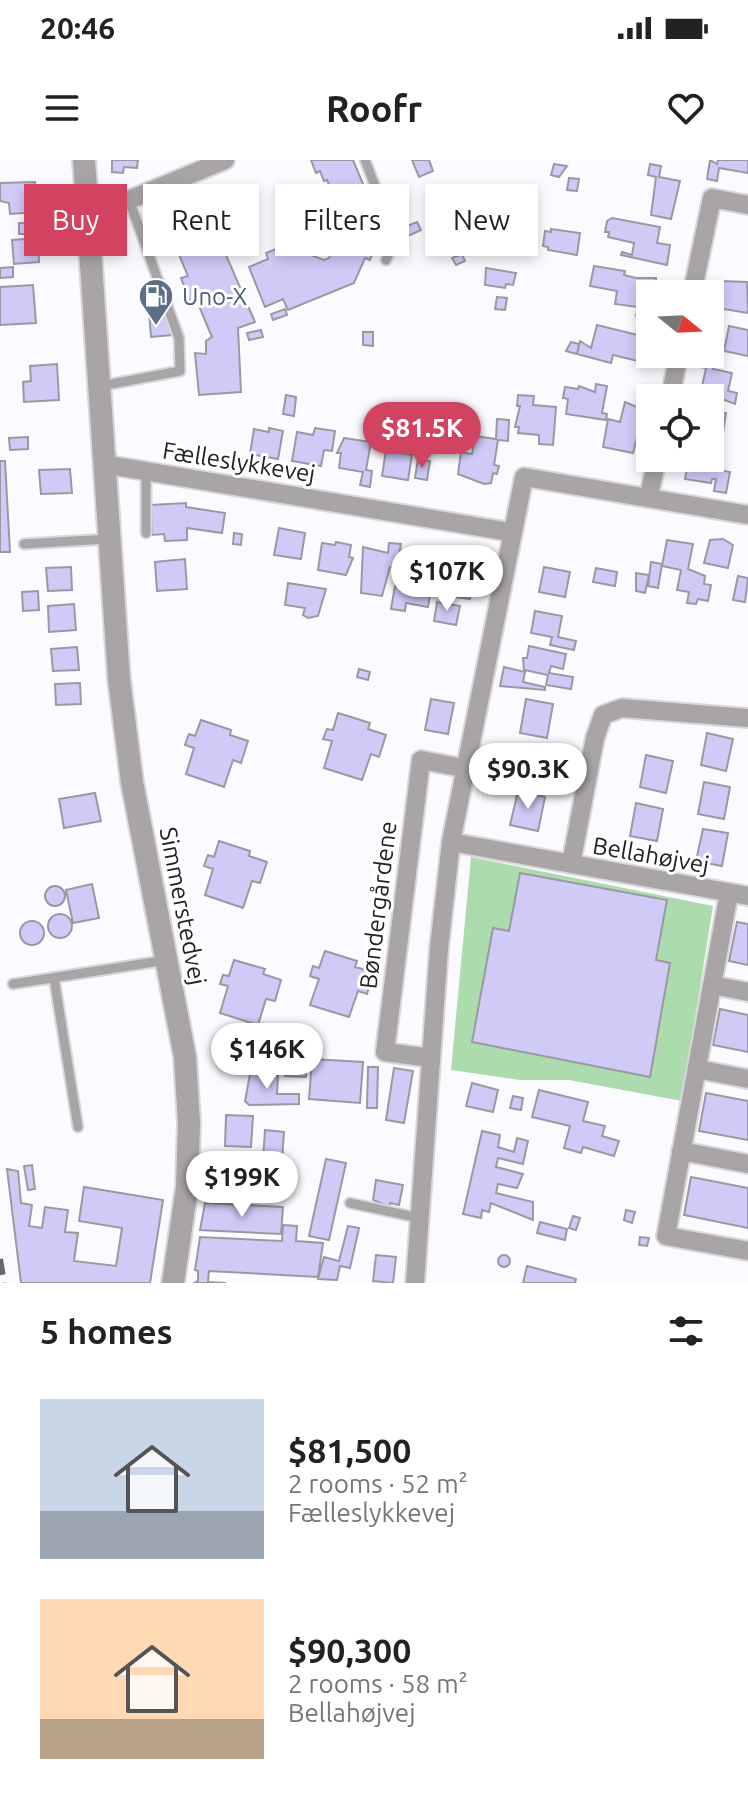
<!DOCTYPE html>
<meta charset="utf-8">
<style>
:root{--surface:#fff;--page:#f6f6f6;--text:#222;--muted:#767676;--accent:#d24261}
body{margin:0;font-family:Ubuntu,sans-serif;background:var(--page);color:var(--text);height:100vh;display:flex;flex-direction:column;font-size:30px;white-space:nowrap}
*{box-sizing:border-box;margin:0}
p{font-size:26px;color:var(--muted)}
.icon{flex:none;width:44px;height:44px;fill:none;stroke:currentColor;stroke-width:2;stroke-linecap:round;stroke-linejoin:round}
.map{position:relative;height:1123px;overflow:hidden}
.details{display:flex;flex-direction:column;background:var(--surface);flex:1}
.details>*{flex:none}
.guide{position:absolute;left:24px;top:24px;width:700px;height:72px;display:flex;gap:16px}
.needle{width:52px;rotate:108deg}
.tools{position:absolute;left:636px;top:120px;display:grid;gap:16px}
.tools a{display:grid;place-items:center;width:88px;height:88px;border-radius:0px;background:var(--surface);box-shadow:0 4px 12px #0003;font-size:40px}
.price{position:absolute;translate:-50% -68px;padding:0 18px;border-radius:28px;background:#fff;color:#222;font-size:26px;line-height:52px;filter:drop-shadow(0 2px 4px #0008)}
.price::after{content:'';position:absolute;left:50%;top:48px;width:24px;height:18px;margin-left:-12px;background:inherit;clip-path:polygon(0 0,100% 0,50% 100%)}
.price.on{background:var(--accent);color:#fff}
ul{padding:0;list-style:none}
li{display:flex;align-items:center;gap:24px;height:200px;padding:0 40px}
li span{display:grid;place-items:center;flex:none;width:224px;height:160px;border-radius:0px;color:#555}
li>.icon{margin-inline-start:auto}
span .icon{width:96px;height:96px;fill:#fffc;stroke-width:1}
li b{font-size:34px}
h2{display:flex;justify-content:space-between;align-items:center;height:96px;padding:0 40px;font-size:34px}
.pill{padding:0 28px;border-radius:0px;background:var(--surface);box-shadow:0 4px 12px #0003;font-size:28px;line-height:72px}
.pill.on{background:var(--accent);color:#fff}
.status{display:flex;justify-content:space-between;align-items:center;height:56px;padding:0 40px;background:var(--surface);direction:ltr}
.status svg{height:22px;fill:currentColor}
header{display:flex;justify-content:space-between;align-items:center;height:104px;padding:0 40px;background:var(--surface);font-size:36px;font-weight:600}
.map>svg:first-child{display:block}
.green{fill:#acdbad}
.building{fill:#d0caf7;stroke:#9a99a3;stroke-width:2}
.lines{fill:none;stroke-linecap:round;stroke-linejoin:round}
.service-casing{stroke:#d8d8dc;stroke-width:13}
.minor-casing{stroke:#d8d8dc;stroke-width:22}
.tertiary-casing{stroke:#d8d8dc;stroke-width:26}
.service{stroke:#a9a4a6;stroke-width:9}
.minor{stroke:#a9a4a6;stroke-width:18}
.tertiary{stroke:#a9a4a6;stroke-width:22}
.rail{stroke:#68686c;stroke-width:6;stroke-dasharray:16 8;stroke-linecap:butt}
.labels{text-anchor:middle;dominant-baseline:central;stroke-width:6;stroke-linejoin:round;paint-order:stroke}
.service-label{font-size:24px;fill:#4e5e75;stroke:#fff;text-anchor:start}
.street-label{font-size:24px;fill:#212125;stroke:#fff}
</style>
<div class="status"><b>20:46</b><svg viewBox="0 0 49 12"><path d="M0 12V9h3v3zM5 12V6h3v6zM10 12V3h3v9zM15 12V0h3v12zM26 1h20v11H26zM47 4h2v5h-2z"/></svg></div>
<header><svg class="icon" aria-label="menu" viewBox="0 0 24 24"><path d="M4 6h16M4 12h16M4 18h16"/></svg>Roofr<svg class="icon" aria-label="heart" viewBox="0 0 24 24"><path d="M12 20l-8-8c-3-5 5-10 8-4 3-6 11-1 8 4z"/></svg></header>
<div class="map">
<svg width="748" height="1123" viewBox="0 0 748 1123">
<rect width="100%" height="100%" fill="#fbfbff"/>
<path class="green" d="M471,697L713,746L682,941L569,920H520L451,910Z"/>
<path class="building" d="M112,0H138L137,8L124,7L123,13L112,12Z
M311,0H353L379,62L369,87L374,89L370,100L365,98L354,123L288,150L283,139L265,147L249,107L268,99L266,93L305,77L313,96L324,100L329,98L344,62L336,50L339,49L327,20L324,21L320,11L316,13Z
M412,0H429L433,11L419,17Z
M710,0L717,4L718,0H748V13L719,8L717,21L707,19Z
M554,4L567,6L559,17L551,15Z
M650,4L661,6L659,17L680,21L671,59L651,55L656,17L648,15Z
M569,18L579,19L577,31L567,30Z
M35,22L38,52L10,54L9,43L0,41V23Z
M518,33L521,44L513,46L510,35Z
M200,35L255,162L238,168L241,232L199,235L195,193L206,194V181L212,177L196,139L190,142L181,118L188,116L171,76L163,78L154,54Z
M505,41L512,60L502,63L496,44Z
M612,58L660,67L657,83L670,85L667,105L621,95L622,92L632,95L634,83L608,77L609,72H605L607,61Z
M417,62L421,70L406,77L402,68Z
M19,63H27V74H19Z
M551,69L580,73L577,95L548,90V87L543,86L545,71L551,72Z
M518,71L529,73L527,81L516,79Z
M38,78L39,102L14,104L12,80Z
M462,94L465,101L456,105L452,98Z
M594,106L625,111L624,115L636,118H656V122L661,123L659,134H650V158L636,156L638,147L615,144L617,131L590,126Z
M13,107V117L0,118V108Z
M486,108L516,113L513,125L506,124L505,128L485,125Z
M722,121L747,122L748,153L717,148Z
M33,125L36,163L0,165V127Z
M497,137L507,138L505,150L495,149Z
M170,149L172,175L151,177L149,151Z
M285,149L287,155L273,160L271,154Z
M597,165L650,178L646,203L613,195L611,203L577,194L580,181L591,188Z
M729,166L748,170V196L724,191Z
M261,170L263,177L249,180L247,173Z
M363,172H373V186L363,185Z
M571,182L579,184L577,194L566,191Z
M697,195L715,198L713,209L732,213L728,231L737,233L735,244L701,231L706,208L695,206Z
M57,204L59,240L24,242L23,222L31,221L30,206Z
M596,224L607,226L602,253L607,254L606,260L566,254L568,239L563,238L565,227L578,229L579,226L595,232Z
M286,235L296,237L294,256L283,254Z
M518,235L534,236L533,245L556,247L553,285L539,284V275L518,273L519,267H515L520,246H517Z
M625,242L644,250L633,293L603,287L608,259L620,262Z
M450,245L457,246L461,256L455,290L430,286L436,251L446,253Z
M411,248L424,249L421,283L408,282Z
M710,251L726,253L722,280L710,277Z
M497,259L509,260L508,281L498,280L494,305L499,306L497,314L493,313L491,323L484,324L458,314L461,292L472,294L475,276L496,279Z
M269,268L283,271L278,299L250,294L254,269L269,272Z
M315,268L335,271L332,291L324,290L321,306L292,301L297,272L313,275Z
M28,277V289L10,290L9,278Z
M344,278L371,282L366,310L372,311L370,327L360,325L363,312L339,308L341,293H337Z
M710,287L717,288L713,309L730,312L726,333L714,331L716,319H712L711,323L685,319L689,298H710Z
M386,290L412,295L408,320L382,316Z
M418,299L430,301L427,320L415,318Z
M0,301H5L10,392H0Z
M70,309L72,333L41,334L39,310Z
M186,343V347L225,353L222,373L187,368V380L165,381L164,374L152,375L151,345Z
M279,368L305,373L301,399L274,395Z
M234,373L242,374L241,385L233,384Z
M723,379L733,385L728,408L704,403L710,380Z
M667,380L693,384L688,409L705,416L704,424L711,425L708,441L698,439L696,444L687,443L689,432L677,430L681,410L662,406Z
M336,382L351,385L349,397L353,398L346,415L318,410L322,383L335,385Z
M389,383L401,384L397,408L390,407L382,436L361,433L363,387L388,393Z
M185,399L187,429L157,431L155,402Z
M411,401L435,405L428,447L406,443L405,451L391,449L395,426L406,428Z
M651,402L662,404L658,428L648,426Z
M71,407L72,430L48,431L46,408Z
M441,407L474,413L470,439L443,435L444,431L438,430Z
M544,407L570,412L565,437L539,432Z
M596,408L617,412L615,426L593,422Z
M636,413L649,415L645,433L636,431Z
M738,416L748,418L745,442L733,440Z
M288,423L326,429L318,456L308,458L303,455L305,448L285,445Z
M38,431L39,450L23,451L22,432Z
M437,442L460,446L456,465L434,461Z
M74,444L76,470L49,472L48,446Z
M535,451L562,456L558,477L576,481L574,490L550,485L552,477L531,473Z
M529,486L566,494L563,509L551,506L549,513L573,517L571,529L546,525L548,515L524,510L523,498H527Z
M77,487L79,510L53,511L51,489Z
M504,507L525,512L523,522L545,527V530L500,526Z
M359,509L370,512L368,520L357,517Z
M80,523L81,544L56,545L55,524Z
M431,539L454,543L448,574L425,570Z
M526,539L553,544L547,578L520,573Z
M338,553L370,563L368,569L386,575L379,597L371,594L362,620L324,608L332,581L323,579L327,569L333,570Z
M201,560L231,570L230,575L248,581L241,603L233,600L224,627L186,614L194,588L185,585L189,574L195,576Z
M707,573L733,579L726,611L701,605Z
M522,585L549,591L542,625L514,619Z
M646,595L673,601L666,633L640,627Z
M704,622L730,627L724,659L698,654Z
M518,631L545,637L538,671L510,665Z
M95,633L101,661L64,668L59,639Z
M636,643L663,649L657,681L630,676Z
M703,669L728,673L722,706L696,701Z
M219,681L250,691L249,696L267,702L260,723L252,721L243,748L205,735L213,709L204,706L208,695L214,697Z
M520,713L667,740L656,800L670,803L650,917L472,882L493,768L509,771Z
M92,724L99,758L73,763L66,730Z
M45 736a10 10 0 1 1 20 0a10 10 0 1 1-20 0Z
M48 766a12 12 0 1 1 24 0a12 12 0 1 1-24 0Z
M20 773a12 12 0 1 1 24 0a12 12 0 1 1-24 0Z
M737,762L748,764V805L729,801Z
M325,791L357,801L355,807L373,812L367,834L358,831L349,857L310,845L319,819L310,816L313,806L319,808Z
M234,800L265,809L263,814L281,820L275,841L266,839L258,865L220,853L228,826L220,824L223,815L229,816Z
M720,849L748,855V892L713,885Z
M312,899L363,902L360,943L309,939Z
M285,905L306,906V917L285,916Z
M368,907H378L377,948H367Z
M394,908L413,911L404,963L386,960Z
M250,914H278L277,934H299V944L249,945L245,941Z
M472,923L498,930L493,952L466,946Z
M539,930L588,942L583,961L605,966L602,976L619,981L614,996L583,987L581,993L564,988L570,966L532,957Z
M706,933L748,941V980L699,971Z
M513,936L523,938L521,950L510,948Z
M226,955L253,956L251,987L225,986Z
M265,970L284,972L282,1000L263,998Z
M482,971L500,975L498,987L514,992L517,978L528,981L523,1004L498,998L496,1007L523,1014L517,1028L498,1024L496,1033L533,1042V1060L491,1043L489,1052L482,1050L481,1058L463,1054Z
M222,998L247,1000L245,1031L219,1028Z
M326,999L346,1003L329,1080L309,1076Z
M32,1005L35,1029L28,1030L24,1006Z
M7,1009L18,1011L21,1043L32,1045L29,1066L42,1068L45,1047L68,1050L65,1072L78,1073L74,1101L116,1106L122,1068L79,1061L84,1027L163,1040L150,1123H21Z
M691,1017L748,1028V1068L684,1055Z
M376,1020L403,1025L399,1045L390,1043L389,1047L373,1040Z
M205,1043L283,1047L281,1074L200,1070Z
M626,1050L635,1052L632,1063L624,1060Z
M573,1056L580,1058L576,1070L569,1068Z
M540,1062L567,1069L565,1080L537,1073Z
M283,1065L297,1066L296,1081L323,1083L318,1117L209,1111L208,1122L226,1123H194L198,1121V1111L195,1110L200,1077L282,1081Z
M348,1066L359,1068L350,1108L340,1106L337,1120L318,1119L324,1097L339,1101Z
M640,1077L649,1078L647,1086L639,1085Z
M498 1101a6 6 0 1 1 12 0a6 6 0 1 1-12 0Z
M376,1095L396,1097L393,1123L373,1121Z
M527,1106L576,1119L575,1123H523Z"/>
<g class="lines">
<defs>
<path id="service" d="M365,0L395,78L386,100
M101,226L180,211L179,178L129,40
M146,311V373
M24,384L108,379
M54,818L78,967
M13,824L167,800
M350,1043L419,1058"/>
<path id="minor" d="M85,48L129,40L225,0
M692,134L712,38L748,45
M670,238L679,194
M103,304L510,372
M649,336L657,298
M451,682L748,736
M571,704L595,578L603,555L622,548L748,558
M729,733L666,1076L748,1091
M712,825L748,832
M431,898L385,892L421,600L463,608
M697,909L748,919
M681,991L748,1004
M415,1123L439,788L451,682L524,317L748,355"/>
<path id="tertiary" d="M84,0L119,519L132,622L185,897L189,963L187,1027L173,1123"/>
</defs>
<use href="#service" class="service-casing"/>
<use href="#minor" class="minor-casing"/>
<use href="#tertiary" class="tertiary-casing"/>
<use href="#service" class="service"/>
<use href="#minor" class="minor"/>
<use href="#tertiary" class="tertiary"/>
<path class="rail" d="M0,1099L4,1123"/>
</g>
<defs>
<symbol id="fuel-pin" viewBox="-11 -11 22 30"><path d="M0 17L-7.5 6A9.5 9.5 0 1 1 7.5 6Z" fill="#5c6f8a" stroke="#fff"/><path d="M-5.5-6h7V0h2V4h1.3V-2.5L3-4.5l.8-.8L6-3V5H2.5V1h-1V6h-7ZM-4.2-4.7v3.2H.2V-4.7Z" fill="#fff"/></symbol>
</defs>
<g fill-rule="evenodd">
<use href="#fuel-pin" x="136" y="116" width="40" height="54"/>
</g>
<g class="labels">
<g class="service-label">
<text x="182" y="136">Uno-X</text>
</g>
<g class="street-label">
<text transform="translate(239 302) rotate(9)">Fælleslykkevej</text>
<text transform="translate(651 695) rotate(10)">Bellahøjvej</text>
<text transform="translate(378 745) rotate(-83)">Bøndergårdene</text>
<text transform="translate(183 746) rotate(79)">Simmerstedvej</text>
</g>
</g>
</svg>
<div class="tools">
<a><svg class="needle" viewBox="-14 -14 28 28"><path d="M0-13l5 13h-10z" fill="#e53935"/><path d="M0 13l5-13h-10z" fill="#767676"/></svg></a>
<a><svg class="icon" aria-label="locate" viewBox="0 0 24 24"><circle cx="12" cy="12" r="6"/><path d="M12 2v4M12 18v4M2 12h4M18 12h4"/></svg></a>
</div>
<b class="price on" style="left:422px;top:310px">$81.5K</b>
<b class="price" style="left:447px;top:453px">$107K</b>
<b class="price" style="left:528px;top:651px">$90.3K</b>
<b class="price" style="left:267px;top:931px">$146K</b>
<b class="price" style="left:242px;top:1059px">$199K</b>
<div class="guide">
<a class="pill on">Buy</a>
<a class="pill">Rent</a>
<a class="pill">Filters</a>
<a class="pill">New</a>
</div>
</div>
<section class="details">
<h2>5 homes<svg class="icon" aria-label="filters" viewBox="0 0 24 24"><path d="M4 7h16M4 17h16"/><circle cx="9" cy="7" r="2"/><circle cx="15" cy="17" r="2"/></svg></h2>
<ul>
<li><span style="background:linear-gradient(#c9d6e8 70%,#9aa5b1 0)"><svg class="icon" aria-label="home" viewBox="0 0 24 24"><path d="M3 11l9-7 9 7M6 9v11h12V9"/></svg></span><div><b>$81,500</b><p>2 rooms · 52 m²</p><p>Fælleslykkevej</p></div></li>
<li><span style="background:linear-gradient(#ffd9b3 75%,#b9a48a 0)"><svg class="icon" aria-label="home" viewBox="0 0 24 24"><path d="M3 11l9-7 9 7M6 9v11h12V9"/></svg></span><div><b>$90,300</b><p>2 rooms · 58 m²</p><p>Bellahøjvej</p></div></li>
</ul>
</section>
